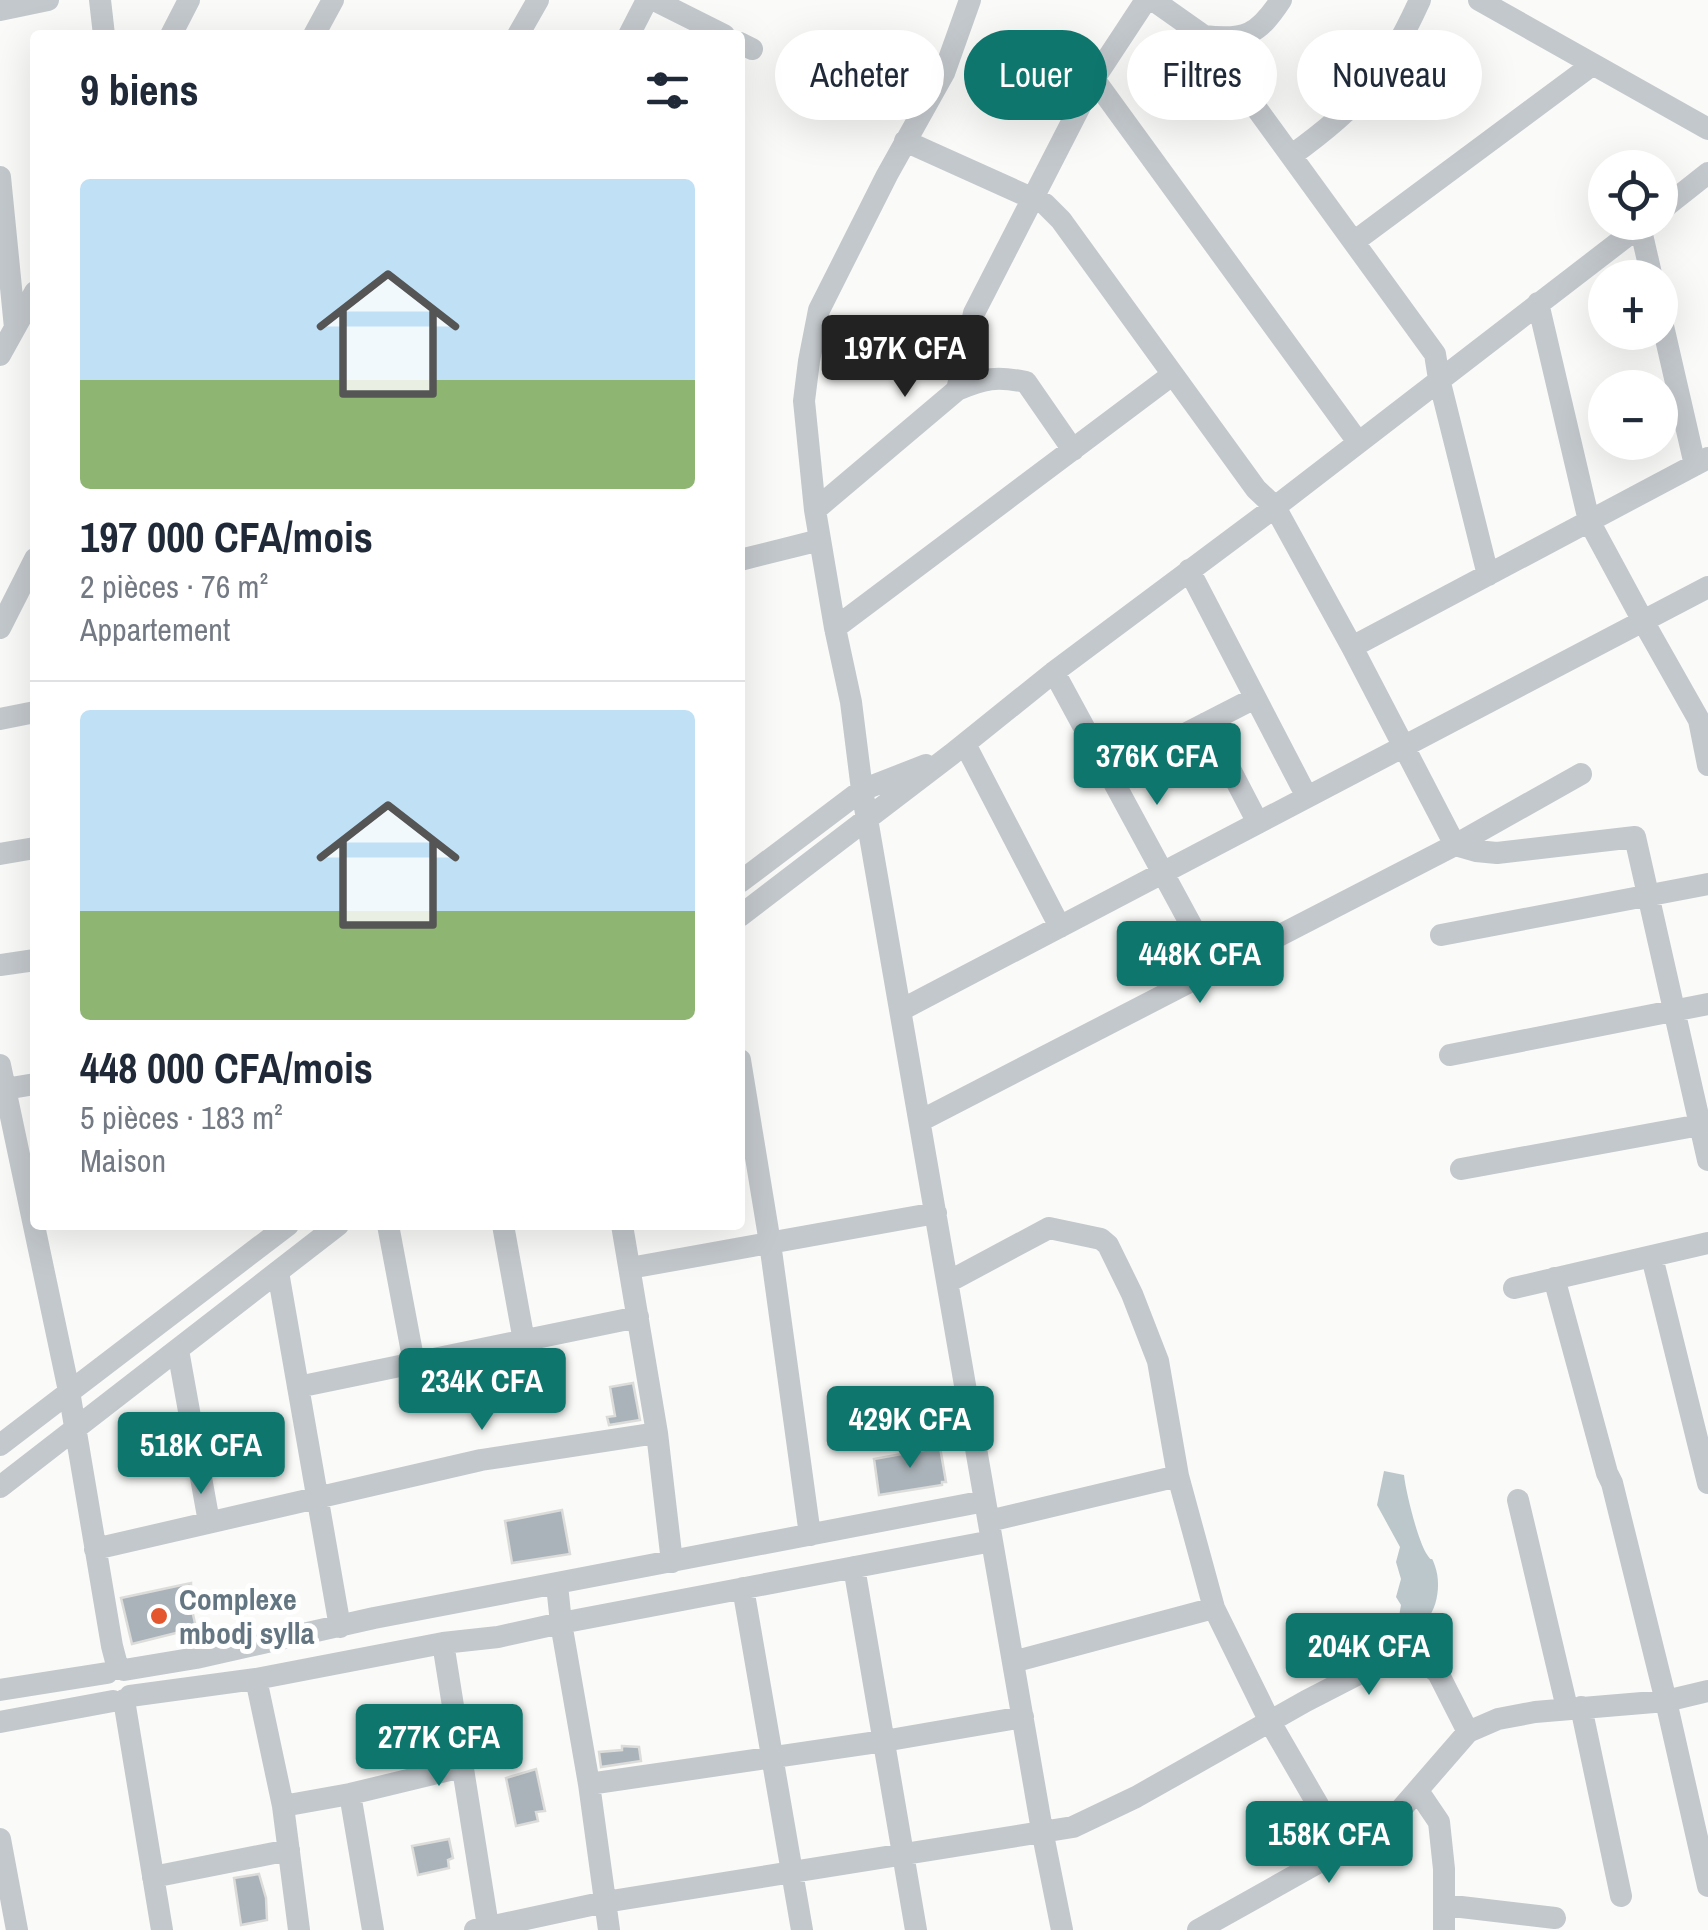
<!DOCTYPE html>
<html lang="fr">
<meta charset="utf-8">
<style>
:root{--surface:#fff;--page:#f6f6f7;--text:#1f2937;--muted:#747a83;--line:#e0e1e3;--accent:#0f766e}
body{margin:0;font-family:"Archivo Narrow",sans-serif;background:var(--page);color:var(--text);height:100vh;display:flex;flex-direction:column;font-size:38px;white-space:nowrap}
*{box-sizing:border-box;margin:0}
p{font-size:32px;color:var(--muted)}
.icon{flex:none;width:55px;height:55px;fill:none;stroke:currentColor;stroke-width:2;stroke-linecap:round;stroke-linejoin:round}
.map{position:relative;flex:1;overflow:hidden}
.panel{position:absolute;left:30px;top:30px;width:715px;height:1200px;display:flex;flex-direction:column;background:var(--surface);border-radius:10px;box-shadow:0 10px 40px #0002}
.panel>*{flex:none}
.banner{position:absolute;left:775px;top:30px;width:782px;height:90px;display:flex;gap:20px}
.buttons{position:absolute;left:1588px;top:150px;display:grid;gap:20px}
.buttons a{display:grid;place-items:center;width:90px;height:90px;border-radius:50%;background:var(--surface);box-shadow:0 10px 40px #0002;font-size:50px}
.price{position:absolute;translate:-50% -85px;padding:0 22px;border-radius:10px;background:var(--accent);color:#fff;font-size:32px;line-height:65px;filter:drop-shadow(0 2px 5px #0008)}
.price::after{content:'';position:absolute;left:50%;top:60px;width:30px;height:22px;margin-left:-15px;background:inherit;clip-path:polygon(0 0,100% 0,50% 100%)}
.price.on{background:#222;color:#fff}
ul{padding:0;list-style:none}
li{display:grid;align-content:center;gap:20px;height:530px;padding:0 50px}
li+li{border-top:2px solid var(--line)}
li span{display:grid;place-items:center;height:310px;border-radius:10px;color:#555}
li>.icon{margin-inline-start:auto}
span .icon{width:180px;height:180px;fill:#fffc;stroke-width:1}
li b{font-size:42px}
h2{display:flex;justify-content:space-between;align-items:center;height:120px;padding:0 50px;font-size:42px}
.chip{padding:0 35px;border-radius:45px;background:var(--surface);box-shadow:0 10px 40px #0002;font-size:35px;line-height:90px}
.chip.on{background:var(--accent);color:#fff}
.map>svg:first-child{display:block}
.water{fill:#bbc7cb}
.building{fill:#aab3b9;stroke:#dcdcda;stroke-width:2.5}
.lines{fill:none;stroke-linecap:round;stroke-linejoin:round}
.minor{stroke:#c3c8cc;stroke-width:22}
.poi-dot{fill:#e4572e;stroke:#fff;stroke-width:4}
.labels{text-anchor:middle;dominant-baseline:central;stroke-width:10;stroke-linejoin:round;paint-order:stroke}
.poi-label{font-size:30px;font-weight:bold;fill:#657683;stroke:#fff;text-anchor:start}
</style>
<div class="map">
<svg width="1708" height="1930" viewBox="0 0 1708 1930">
<rect width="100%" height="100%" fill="#fafaf8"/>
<path class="water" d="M1384,1471L1404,1475C1406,1493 1417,1537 1426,1553C1434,1566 1430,1552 1435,1566C1441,1583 1438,1606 1427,1620L1418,1621L1409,1639L1398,1640L1396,1633L1401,1605L1396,1597L1401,1579L1396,1562L1400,1547L1377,1505Z"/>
<path class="building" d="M633,1383L640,1420L609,1425L607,1417L615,1416L610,1387Z
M940,1447L946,1482H942V1485L879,1495L874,1459Z
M562,1510L570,1554L512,1563L505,1521Z
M191,1583V1605L196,1628L132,1644L121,1598Z
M622,1746L639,1747L641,1761L601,1767L599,1752L622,1750Z
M536,1769L545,1811L536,1812L538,1821L516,1826L506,1778Z
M449,1839L453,1858L448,1860L449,1868L418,1875L412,1846Z
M259,1874L266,1898L267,1920L241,1925L234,1878Z"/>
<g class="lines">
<path class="minor" d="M100,0L104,35
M654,0L724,35
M970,0L944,73L887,175L819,310L809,361L804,401L815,510L835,628L851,702L862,790L1042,1830L1062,1930
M1153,0L1204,36L1435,354L1439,379L1488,575
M1479,0L1708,129
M0,10L48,0
M171,35L189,0
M314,35L333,0
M518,35L538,0
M629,35L647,0
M1204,36C1245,41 1258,35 1281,0
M740,43L752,49
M1094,79L1358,442
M905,141L1045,204L1061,220L1256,489L1275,507L1352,647L1455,845L1476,851L1497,853L1635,837L1708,1160
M1292,155C1360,106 1385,77 1420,0
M0,177L15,328
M1660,211L1708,173
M1640,226L1652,278
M1355,241L1592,65
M1538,303L1589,521L1643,621L1699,720L1708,765
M1660,313L1695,465
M0,355L35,292
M957,390L974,313L1094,79L1146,0
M815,510L957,390C984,378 997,376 1026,382L1073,450
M740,560L820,540
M1189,570L1307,797
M0,628L35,559
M835,628L1172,375
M1352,647L1708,458
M1054,672L1215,969
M0,719L35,712
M1206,723L1258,823
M965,744L1060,927
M1109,773L1255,698
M0,854L35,848
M740,882L862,790L926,765
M740,916L952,754L1054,672L1275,507L1645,222
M1441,935L1708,884
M0,965L35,960
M901,1010L1708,587
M1450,1055L1708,1004
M740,1060L770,1243L810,1535
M0,1065L69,1391L112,1646L118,1669
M5,1089L35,1084
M920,1121L1455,845L1581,774
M1461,1169L1700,1125
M388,1225L414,1363
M503,1225L524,1341
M622,1225L657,1433L672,1562
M1652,1257L1708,1483
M630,1268L936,1213
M278,1272L340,1627
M1554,1278L1607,1473L1612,1483L1666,1701L1708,1886
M948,1282L1049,1228L1101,1239L1108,1245L1132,1294L1158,1361L1178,1476
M1514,1288L1708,1243
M178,1350L209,1522
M298,1387L638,1317
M0,1445L288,1225
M0,1487L338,1225
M1518,1500L1567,1708
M989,1521L1178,1476L1214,1608L1270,1722L1343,1848
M95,1549L481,1460L657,1433
M854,1567L916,1930
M557,1585L561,1623L589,1784L609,1930
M743,1588L802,1930
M443,1643L488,1926
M1013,1662L1214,1608
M124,1670L196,1658L374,1618L985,1501
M256,1679L283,1806L299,1930
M0,1690L107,1673
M130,1696L256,1679L443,1643L498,1637L561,1623L992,1541
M124,1700L162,1930
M1581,1707L1621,1896
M0,1722L113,1701
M589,1784L884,1741L1023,1717
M1418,1791L1439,1822L1444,1869V1930
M350,1794L373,1930
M283,1806L350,1794L462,1767
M0,1839L17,1930
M153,1877L289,1850
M1444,1905L1555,1918
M475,1930L605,1902L1073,1827L1136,1797L1306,1701L1376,1665L1423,1661L1438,1673L1468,1732
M1198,1930L1389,1823L1468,1732L1498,1719L1535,1712L1666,1701L1708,1691"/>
</g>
<circle class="poi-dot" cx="159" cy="1616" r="10"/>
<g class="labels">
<g class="poi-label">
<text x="179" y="1599">Complexe<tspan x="179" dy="34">mbodj sylla</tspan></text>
</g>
</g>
</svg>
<div class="buttons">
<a><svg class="icon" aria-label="locate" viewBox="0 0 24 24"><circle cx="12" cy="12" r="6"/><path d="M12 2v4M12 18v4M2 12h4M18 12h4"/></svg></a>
<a>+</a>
<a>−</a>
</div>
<b class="price on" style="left:905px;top:400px">197K CFA</b>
<b class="price" style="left:1157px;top:808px">376K CFA</b>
<b class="price" style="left:1200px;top:1006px">448K CFA</b>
<b class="price" style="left:482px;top:1433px">234K CFA</b>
<b class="price" style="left:910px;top:1471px">429K CFA</b>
<b class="price" style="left:201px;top:1497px">518K CFA</b>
<b class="price" style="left:1369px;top:1698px">204K CFA</b>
<b class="price" style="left:439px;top:1789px">277K CFA</b>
<b class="price" style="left:1329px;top:1886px">158K CFA</b>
<div class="banner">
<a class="chip">Acheter</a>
<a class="chip on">Louer</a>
<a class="chip">Filtres</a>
<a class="chip">Nouveau</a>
</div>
<section class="panel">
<h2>9 biens<svg class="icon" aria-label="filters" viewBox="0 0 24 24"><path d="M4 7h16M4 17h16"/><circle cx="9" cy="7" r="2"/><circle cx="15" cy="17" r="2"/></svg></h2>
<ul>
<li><span style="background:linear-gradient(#bfe0f5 65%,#8fb573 0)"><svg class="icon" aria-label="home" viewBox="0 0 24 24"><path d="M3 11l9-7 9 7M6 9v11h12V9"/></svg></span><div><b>197 000 CFA/mois</b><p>2 pièces · 76 m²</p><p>Appartement</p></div></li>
<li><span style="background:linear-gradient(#bfe0f5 65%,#8fb573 0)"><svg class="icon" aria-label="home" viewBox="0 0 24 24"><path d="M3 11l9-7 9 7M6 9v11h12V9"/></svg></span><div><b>448 000 CFA/mois</b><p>5 pièces · 183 m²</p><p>Maison</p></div></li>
</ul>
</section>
</div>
